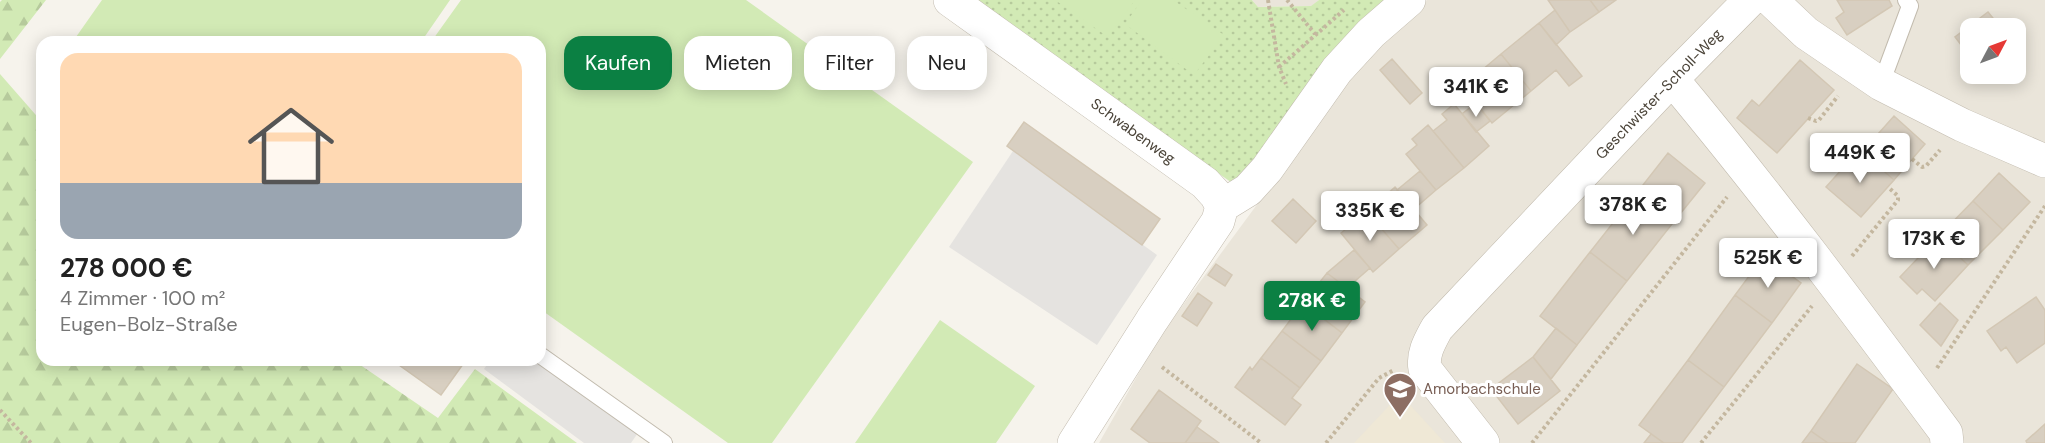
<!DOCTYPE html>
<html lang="de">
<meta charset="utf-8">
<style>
:root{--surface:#fff;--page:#f2f2f2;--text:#222;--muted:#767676;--line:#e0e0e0;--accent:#0b8043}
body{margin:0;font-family:"DM Sans",sans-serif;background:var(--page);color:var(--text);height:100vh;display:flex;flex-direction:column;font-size:22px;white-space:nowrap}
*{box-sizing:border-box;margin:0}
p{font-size:20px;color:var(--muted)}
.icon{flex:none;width:33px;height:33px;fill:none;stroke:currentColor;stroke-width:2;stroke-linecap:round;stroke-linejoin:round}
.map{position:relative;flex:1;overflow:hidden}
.side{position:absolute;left:36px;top:36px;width:510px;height:330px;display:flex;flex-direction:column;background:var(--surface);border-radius:18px;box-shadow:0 3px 15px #0003}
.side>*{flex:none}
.top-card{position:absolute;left:564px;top:36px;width:570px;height:54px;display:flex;gap:12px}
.needle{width:39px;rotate:49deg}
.fabs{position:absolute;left:1960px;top:18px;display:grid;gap:12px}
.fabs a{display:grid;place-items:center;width:66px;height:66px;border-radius:12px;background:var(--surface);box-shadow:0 3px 15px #0003;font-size:30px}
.price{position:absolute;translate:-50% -51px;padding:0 14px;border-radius:6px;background:#fff;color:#222;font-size:20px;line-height:39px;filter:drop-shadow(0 2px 3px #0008)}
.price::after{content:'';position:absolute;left:50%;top:36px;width:18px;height:14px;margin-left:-9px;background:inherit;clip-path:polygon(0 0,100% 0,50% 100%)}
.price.active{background:var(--accent);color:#fff}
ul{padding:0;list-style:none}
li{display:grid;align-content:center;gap:12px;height:318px;padding:0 24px}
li+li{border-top:2px solid var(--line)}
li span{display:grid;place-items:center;height:186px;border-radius:18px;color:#555}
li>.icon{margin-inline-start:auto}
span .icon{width:108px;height:108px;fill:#fffc;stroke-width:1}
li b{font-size:26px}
.tag{padding:0 21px;border-radius:18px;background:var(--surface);box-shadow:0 3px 15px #0003;font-size:21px;line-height:54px}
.tag.active{background:var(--accent);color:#fff}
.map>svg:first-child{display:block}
.residential{fill:#eae5da;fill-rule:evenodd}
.education{fill:#efe8d6}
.green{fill:url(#green-dots)}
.forest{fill:url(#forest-firs)}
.pitch{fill:#d2eab5}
.parking{fill:#e5e3e0}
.building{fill:#d8cfc1;stroke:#d3c7b4;stroke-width:1.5}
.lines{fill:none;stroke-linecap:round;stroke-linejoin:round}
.lane-casing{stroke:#c2bbae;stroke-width:18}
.street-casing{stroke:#c2bbae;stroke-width:34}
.path{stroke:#c4b79f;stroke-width:4;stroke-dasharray:3 3;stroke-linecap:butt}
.lane{stroke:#fff;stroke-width:16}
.street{stroke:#fff;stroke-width:33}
.labels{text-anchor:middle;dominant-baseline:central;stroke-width:6;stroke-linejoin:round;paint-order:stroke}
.street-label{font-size:15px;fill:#4b4439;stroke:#fff}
.education-label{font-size:15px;fill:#785e54;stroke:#fff;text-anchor:start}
</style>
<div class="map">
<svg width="2045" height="443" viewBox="0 0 2045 443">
<defs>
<pattern id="green-dots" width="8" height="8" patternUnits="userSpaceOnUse" patternTransform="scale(1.5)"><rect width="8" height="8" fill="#d2eab5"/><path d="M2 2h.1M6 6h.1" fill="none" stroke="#b6ca9c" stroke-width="1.8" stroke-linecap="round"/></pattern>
<pattern id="forest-firs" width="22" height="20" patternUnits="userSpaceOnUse" patternTransform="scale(1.5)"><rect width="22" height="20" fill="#d2eab5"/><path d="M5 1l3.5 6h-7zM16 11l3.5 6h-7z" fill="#b6ca9c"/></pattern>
</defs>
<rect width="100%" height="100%" fill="#f6f3ec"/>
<path class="residential" d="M1252,0H1319L1312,6L1258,7Z
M1427,0H2045V443H1099L1160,336L1380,38ZM1971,28H2016V74H1971Z"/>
<path class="education" d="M1400,394L1445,443H1354Z"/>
<path class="green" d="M973,0H1252L1258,7L1311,6L1319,0H1389L1235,185Z"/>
<path class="forest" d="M2,0H46L0,59V2Z
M0,74L42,122V360H353L438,418L475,369L577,443H0Z"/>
<path class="pitch" d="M102,0H450L421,42H83L76,37Z
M461,0H746L973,162L772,443H728L540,309V42H431Z
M1055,0H1135L1108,37Z
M1142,0H1173L1224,35L1194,75L1125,24Z
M940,320L1035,386L996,443H855Z"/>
<path class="parking" d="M1013,151L1157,255L1097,345L949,247Z
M490,360H540L644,424L631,443H584L484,369Z"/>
<path class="building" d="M1548,0H1590L1599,12L1570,32Z
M1590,0H1616L1599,12Z
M1837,0H1889L1892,6L1847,35L1836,18L1844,12Z
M1555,10L1570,32L1556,45L1539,23Z
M1988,12L2001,28H1971V58L1955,37Z
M1539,23L1582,76L1569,86L1556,70L1531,91L1501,54Z
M1501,54L1531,91L1492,123L1476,103L1489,92L1475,76Z
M1392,59L1422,93L1410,104L1380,70Z
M1800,60L1834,90L1777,153L1737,118L1752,100L1759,106Z
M1476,103L1490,121L1476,132L1462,114Z
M1454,104L1489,146L1464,168L1433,131L1447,120L1442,114Z
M1894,116L1925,144L1894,180L1862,152Z
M1024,122L1160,219L1142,245L1007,146Z
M1428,125L1464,168L1436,190L1406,154L1417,145L1412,139Z
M1862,152L1894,180L1861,217L1826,187L1843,168L1846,170Z
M1668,153L1705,183L1676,219L1639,190Z
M1420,171L1436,190L1414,209L1397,190Z
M1999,173L2030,202L2003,230L1973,201Z
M1395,187L1427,225L1399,249L1367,212Z
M1639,190L1676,219L1627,281L1590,252Z
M1293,199L1316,221L1296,243L1272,221Z
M1973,201L2003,230L1968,265L1938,237Z
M1367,212L1399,249L1373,272L1341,233Z
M1938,237L1968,265L1935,301L1922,289L1917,294L1900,277Z
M1354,250L1370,268L1347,288L1327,273Z
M1590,252L1627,281L1577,345L1540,316Z
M1764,256L1801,283L1772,323L1735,295Z
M1216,264L1232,275L1225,286L1208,275Z
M1327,273L1365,302L1342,333L1303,303Z
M1198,293L1212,303L1197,326L1182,316Z
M1735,295L1772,323L1724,387L1688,360Z
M2036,297L2045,310V343L2017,363L2006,347L2001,351L1987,331Z
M1303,303L1342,333L1321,361L1282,331Z
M1940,303L1958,320L1941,346L1920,325Z
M1556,328L1577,345L1551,379L1533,357Z
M1282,331L1321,361L1300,388L1261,358Z
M1533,357L1560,391L1518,424L1491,389Z
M1261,358L1300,388L1292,398L1301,405L1285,425L1235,387L1250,367L1252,370Z
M392,360H466L441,395Z
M1688,360L1724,387L1682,443H1664L1639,425Z
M1857,364L1893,389L1855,443H1828L1811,431Z
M1159,390L1201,421L1185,443H1150L1131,429Z
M2045,424V443H2027L2026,441Z
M1197,427L1219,443H1185Z
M1811,431L1828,443H1802Z
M1651,434L1664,443H1644Z"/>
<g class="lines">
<defs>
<path id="lane" d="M1881,84L1910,6L1906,0
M540,355L664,443"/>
<path id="street" d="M950,0L1205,183L1216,195L1222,206
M1771,0L1806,33L1881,84L1962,125L2045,161
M1672,79C1768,194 1857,313 1946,433L1947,443
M1074,443L1152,320L1218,221L1222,206L1248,190L1267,169L1337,70L1371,33L1409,0
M1483,443L1425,369C1422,354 1430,341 1437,328L1672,79L1750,0"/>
</defs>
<use href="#lane" class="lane-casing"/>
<use href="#street" class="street-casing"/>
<path class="path" d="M1268,0L1279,67L1286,84
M1287,0L1315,34
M1279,67L1344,10
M1808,118L1816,121L1819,120L1838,96
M1912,159L1922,167L1926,166L1940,150
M1852,256L1898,200V196L1888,187
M1162,367L1261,443
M1937,368L2045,206
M0,410L31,443
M1326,443L1379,378L1394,370
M1532,443L1727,197
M1701,443L1812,306"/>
<use href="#lane" class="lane"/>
<use href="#street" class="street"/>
</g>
<defs>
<symbol id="school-pin" viewBox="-11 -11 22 30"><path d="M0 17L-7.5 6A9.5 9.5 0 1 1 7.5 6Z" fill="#8d6e63" stroke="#fff"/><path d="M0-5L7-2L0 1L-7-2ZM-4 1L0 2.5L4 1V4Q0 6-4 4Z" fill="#fff"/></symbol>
</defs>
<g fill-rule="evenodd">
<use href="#school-pin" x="1381" y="370" width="38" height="52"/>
</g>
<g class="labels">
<g class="street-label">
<text transform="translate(1659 94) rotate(-46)">Geschwister-Scholl-Weg</text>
<text transform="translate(1133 131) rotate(36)">Schwabenweg</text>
</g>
<g class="education-label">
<text x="1423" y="389">Amorbachschule</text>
</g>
</g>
</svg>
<div class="fabs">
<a><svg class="needle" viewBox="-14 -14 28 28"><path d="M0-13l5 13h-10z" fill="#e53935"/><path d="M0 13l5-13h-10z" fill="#767676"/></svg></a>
</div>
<b class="price" style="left:1476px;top:118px">341K €</b>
<b class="price" style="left:1860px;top:184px">449K €</b>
<b class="price" style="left:1633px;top:236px">378K €</b>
<b class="price" style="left:1370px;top:242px">335K €</b>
<b class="price" style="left:1934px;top:270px">173K €</b>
<b class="price" style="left:1768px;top:289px">525K €</b>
<b class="price active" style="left:1312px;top:332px">278K €</b>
<div class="top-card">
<a class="tag active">Kaufen</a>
<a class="tag">Mieten</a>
<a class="tag">Filter</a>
<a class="tag">Neu</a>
</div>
<section class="side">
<ul>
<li><span style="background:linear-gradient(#ffd9b3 70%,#9aa5b1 0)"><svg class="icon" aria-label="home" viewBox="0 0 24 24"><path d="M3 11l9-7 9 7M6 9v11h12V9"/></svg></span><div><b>278 000 €</b><p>4 Zimmer · 100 m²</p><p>Eugen-Bolz-Straße</p></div></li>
</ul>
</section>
</div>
